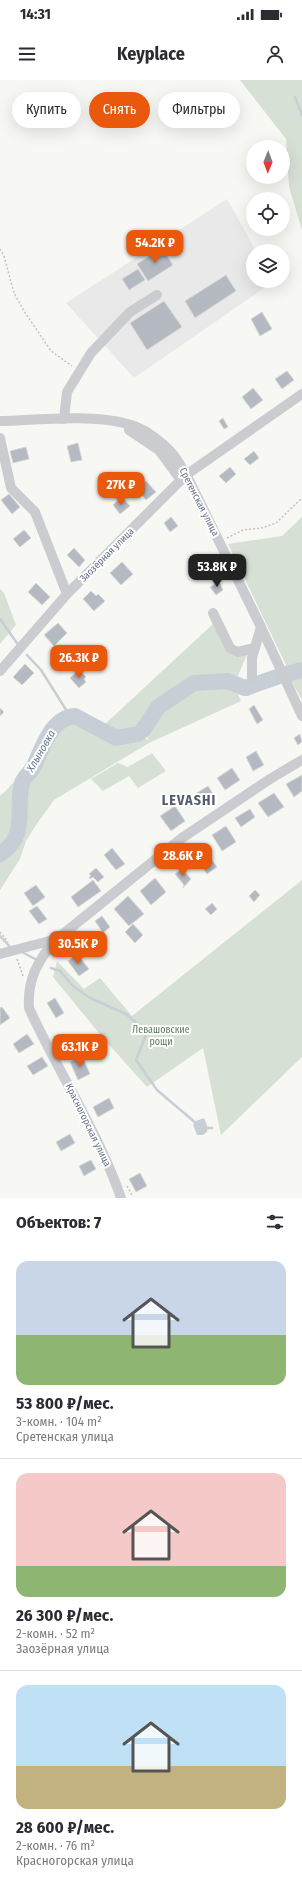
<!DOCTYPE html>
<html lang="ru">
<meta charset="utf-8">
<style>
:root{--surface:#fff;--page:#f2f2f3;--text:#2b2b33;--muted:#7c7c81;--line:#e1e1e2;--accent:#ea580c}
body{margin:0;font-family:"Fira Sans Condensed",sans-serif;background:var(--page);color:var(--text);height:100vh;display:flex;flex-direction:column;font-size:15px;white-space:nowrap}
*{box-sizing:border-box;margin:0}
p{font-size:13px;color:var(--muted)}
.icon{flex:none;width:22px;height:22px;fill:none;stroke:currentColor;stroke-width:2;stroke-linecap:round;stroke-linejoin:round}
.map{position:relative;height:1118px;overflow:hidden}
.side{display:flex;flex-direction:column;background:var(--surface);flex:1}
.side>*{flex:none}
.hud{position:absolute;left:12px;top:12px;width:278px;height:36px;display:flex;gap:8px}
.needle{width:26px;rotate:181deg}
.tools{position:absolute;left:246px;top:60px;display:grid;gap:8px}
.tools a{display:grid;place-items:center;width:44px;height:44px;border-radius:50%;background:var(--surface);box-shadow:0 4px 16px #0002;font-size:20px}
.price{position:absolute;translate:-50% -34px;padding:0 9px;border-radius:8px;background:var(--accent);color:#fff;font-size:13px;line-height:26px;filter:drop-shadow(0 1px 2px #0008)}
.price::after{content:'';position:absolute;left:50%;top:24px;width:12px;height:9px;margin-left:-6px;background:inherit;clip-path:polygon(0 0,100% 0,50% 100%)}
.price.selected{background:#222;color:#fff}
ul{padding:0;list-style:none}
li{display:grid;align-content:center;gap:8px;height:212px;padding:0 16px}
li+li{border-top:1px solid var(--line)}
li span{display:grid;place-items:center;height:124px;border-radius:12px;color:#555}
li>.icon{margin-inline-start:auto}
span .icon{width:72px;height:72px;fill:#fffc;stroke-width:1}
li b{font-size:17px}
h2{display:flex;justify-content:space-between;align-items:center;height:48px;padding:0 16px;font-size:17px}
.pill{padding:0 14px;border-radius:18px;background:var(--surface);box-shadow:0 4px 16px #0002;font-size:14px;line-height:36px}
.pill.selected{background:var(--accent);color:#fff}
.status{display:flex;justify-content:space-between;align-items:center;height:28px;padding:0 20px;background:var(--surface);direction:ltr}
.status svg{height:11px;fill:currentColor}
header{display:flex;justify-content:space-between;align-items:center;height:52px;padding:0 16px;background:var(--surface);font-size:18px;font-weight:700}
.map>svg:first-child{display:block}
.built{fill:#e8e9e8}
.green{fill:#d7e0d5}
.water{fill:#c7ced5}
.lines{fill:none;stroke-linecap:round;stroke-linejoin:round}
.stream{stroke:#c7ced5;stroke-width:2.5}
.river{stroke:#c7ced5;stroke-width:16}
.building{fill:#b4b9c2;stroke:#d9d9d7}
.path{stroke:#c0c2c5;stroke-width:1.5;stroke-dasharray:2 2;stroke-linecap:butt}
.minor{stroke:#caccd0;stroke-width:10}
.labels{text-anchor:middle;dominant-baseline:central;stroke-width:4;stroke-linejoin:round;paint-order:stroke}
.street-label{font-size:10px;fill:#637089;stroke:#fff}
.park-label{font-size:10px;fill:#5f7a5f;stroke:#fff}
.water-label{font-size:11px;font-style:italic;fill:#64798b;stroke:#fff}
.district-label{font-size:14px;font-weight:bold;letter-spacing:1px;fill:#525c6d;stroke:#fff}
</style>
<div class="status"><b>14:31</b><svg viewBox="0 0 49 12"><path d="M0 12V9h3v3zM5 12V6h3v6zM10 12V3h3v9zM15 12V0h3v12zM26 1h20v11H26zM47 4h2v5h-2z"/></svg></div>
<header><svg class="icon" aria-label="menu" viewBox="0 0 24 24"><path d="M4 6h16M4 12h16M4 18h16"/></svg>Keyplace<svg class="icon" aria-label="person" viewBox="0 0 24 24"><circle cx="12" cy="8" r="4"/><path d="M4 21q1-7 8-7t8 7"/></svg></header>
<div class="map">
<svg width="302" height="1118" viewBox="0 0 302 1118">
<rect width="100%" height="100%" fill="#f7f8f4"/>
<path class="built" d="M227,119L256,171H253V201L273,202L134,298L66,223Z"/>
<path class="green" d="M240,0H302V150L289,107L286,59Z
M302,437V583L287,587L228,464L282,456Z
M0,509L4,513L16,545L0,564Z
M214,543L228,568L235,577L248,572L237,598L193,600L155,625L141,649L111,651L104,645Z
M302,592V620L288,595Z
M205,603L234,606L241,621L149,663L54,720L36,745L26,761L20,779L0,810V716C28,692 38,659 72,639L114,663L143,655L148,661C142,632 182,611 205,603Z
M152,673L166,691L138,708L129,696L103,711L91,699L118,683L128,687Z
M302,800V977L221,1055L203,968L147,1007L103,958L53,897L57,881L84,909L100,898L132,936Z"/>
<path class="water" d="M259,601H265L269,608L260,607L258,611L248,616L245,615L242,609H239V605Z
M204,1038L208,1048L207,1052L203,1055H197L193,1045L196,1041Z"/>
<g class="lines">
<path class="stream" d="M295,17L302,35
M0,539L19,566
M27,575L41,590L70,636
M0,856L11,868
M22,872L35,879
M51,888L60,891L73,906L90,918L126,934L147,952L136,980L157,1010L197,1044
M205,1048H212"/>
<path class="river" d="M286,594L302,590
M0,774C29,756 15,729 22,703C24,697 31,692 34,686C43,667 51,638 75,636L116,658L138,654L143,650L158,627L194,603L227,601L245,608L277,597"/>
</g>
<path class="building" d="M162,168L173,185L148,201L137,184Z
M138,189L145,200L129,210L122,199Z
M226,195L236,211L195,238L185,221Z
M164,221L182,247L147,270L130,243Z
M262,232L272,249L260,256L251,239Z
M287,291L294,300L282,309L275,299Z
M253,308L263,320L251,329L242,317Z
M223,338L228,347L224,349L219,341Z
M78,363L82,380L71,382L67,366Z
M26,367L29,379L13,383L10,371Z
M254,371L259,378L250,385L244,379Z
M230,387L236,394L226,403L219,396Z
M146,401L156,412L146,420L137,409Z
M9,414L20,427L12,434L1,420Z
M122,417L130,426L120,434L113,425Z
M171,437L178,446L170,452L164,443Z
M24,450L31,458L20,467L13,459Z
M74,468L85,480L79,487L67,475Z
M122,482L133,494L121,505L110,493Z
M219,502L223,510L216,515L210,507Z
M36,503L50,517L42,525L28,512Z
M91,511L96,516L98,514L105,521L94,531L83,519Z
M58,543L67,553L54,566L44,555Z
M25,584L34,593L22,605L13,597Z
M79,590L86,597L84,599L86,602L79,608L70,598Z
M254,625L263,640L257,644L249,629Z
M0,628L4,632L0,636Z
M300,654L302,662L298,665L294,658Z
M256,671L264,685L253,691L246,677Z
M232,688L240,700L225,710L217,698Z
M302,695V711L294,717L286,704Z
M208,706L215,717L203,725L195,714Z
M274,713L284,727L268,737L258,723Z
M175,726L185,741L171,751L160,736Z
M250,729L255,737L241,747L235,738Z
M226,746L236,762L222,771L212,755Z
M202,766L217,787L207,794L192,772Z
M112,768L125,784L116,790L104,775Z
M96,788L104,797L98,802L93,797L90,799L89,797L91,796L89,794Z
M182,789L191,799L183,808L184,805L175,794Z
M155,798L166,812L151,825L140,811Z
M93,800L101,811L78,827L71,817Z
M36,805L45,817L33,826L24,813Z
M255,810L260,815L254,822L249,816Z
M128,816L144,834L129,846L114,829Z
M212,823L217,829L211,835L205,829Z
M37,826L47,839L39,844L29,831Z
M102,836L110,847L103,853L95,841Z
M133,844L143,855L135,863L125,852Z
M82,855L87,862L79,868L74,861Z
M77,874L89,889L79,896L68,881Z
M55,918L64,933L56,938L47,923Z
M2,927L10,938L0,945V928Z
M27,954L34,964L19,973L13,964Z
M82,976L90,994L78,1000L70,982Z
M42,977L48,986L33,995L27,986Z
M109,1018L114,1028L98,1037L93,1027Z
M70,1054L75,1063L61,1071L56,1062Z
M91,1080L96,1089L84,1096L79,1086Z
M140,1093L147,1106L136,1112L129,1099Z"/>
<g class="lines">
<path class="path" d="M0,169L4,176L14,213L24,231L51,271L72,286
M227,458L243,450L262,448L276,443L302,418
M0,852L8,862
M17,879L23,896
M127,1106L132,1115"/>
<path class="minor" d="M64,339L67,312L91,273L130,232L157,215
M0,341C36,340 93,334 128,344C141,347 154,356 164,365C175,374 182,388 189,400L261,547L302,636
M129,350L159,370L178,396
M0,358L11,408L35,432L67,514
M213,533L230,568L237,572L255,568
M0,591L67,514L186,395L302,314
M252,598V578L261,547
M0,874L57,859
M121,1118C98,1051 58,992 29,928C27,900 38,879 57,859L182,758L270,699L302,680"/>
</g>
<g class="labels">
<g class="street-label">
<text transform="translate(199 422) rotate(63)">Сретенская улица</text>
<text transform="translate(107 475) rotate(-45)">Заозёрная улица</text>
<text transform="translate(88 1045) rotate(64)">Красногорская улица</text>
</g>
<g class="park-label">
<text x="161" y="950">Левашовские<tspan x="161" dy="12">рощи</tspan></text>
</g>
<g class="water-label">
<text transform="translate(41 671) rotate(-60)">Хлыновка</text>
</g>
<g class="district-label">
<text x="189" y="720">LEVASHI</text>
</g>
</g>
</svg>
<div class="tools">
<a><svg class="needle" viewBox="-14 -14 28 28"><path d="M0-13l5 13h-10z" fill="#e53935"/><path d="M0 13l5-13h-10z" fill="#7c7c81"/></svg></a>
<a><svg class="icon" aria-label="locate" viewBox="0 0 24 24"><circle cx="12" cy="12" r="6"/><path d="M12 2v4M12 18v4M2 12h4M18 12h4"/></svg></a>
<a><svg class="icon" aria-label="layers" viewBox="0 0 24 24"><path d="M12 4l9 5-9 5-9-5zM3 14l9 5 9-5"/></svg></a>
</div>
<b class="price" style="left:155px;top:184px">54.2K ₽</b>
<b class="price" style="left:121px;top:426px">27K ₽</b>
<b class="price selected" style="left:217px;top:508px">53.8K ₽</b>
<b class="price" style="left:79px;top:599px">26.3K ₽</b>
<b class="price" style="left:183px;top:797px">28.6K ₽</b>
<b class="price" style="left:78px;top:885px">30.5K ₽</b>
<b class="price" style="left:80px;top:988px">63.1K ₽</b>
<div class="hud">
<a class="pill">Купить</a>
<a class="pill selected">Снять</a>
<a class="pill">Фильтры</a>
</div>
</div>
<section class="side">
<h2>Объектов: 7<svg class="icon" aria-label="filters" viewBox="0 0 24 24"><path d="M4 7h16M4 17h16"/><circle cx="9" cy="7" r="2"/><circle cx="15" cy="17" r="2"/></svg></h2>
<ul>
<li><span style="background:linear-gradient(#c9d6e8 60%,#8fb573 0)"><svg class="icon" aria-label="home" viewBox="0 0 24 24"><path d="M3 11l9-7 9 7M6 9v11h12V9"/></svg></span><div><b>53 800 ₽/мес.</b><p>3-комн. · 104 m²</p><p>Сретенская улица</p></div></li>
<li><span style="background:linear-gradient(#f6c9c9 75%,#8fb573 0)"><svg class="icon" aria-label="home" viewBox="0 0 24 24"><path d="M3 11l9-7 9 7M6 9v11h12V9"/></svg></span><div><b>26 300 ₽/мес.</b><p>2-комн. · 52 m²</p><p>Заозёрная улица</p></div></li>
<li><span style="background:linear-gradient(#bfe0f5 65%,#c2b280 0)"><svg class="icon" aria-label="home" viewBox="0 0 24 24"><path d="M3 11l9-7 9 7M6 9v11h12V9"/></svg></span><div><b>28 600 ₽/мес.</b><p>2-комн. · 76 m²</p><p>Красногорская улица</p></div></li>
</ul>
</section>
